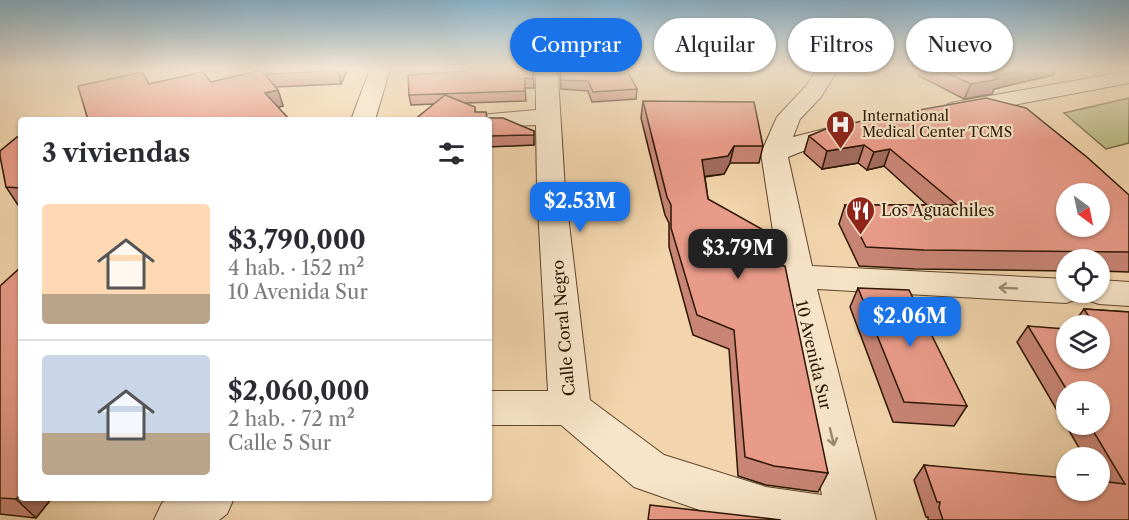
<!DOCTYPE html>
<html lang="es">
<meta charset="utf-8">
<style>
:root{--surface:#fff;--page:#f7f7f7;--text:#2b2b33;--muted:#7c7c81;--line:#e1e1e2;--accent:#1a73e8}
body{margin:0;font-family:"Libre Caslon Text",serif;background:var(--page);color:var(--text);height:100vh;display:flex;flex-direction:column;font-size:22px;white-space:nowrap}
*{box-sizing:border-box;margin:0}
p{font-size:20px;color:var(--muted)}
.icon{flex:none;width:33px;height:33px;fill:none;stroke:currentColor;stroke-width:2;stroke-linecap:round;stroke-linejoin:round}
.map{position:relative;flex:1;overflow:hidden}
.panel{position:absolute;left:18px;top:117px;width:474px;height:384px;display:flex;flex-direction:column;background:var(--surface);border-radius:6px;box-shadow:0 2px 4px #0004}
.panel>*{flex:none}
.guide{position:absolute;left:510px;top:18px;width:528px;height:54px;display:flex;gap:12px}
.needle{width:39px;rotate:147deg}
.tools{position:absolute;left:1056px;top:183px;display:grid;gap:12px}
.tools a{display:grid;place-items:center;width:54px;height:54px;border-radius:50%;background:var(--surface);box-shadow:0 2px 4px #0004;font-size:30px}
.price{position:absolute;translate:-50% -51px;padding:0 14px;border-radius:12px;background:var(--accent);color:#fff;font-size:20px;line-height:39px;filter:drop-shadow(0 2px 3px #0008)}
.price::after{content:'';position:absolute;left:50%;top:36px;width:18px;height:14px;margin-left:-9px;background:inherit;clip-path:polygon(0 0,100% 0,50% 100%)}
.price.current{background:#222;color:#fff}
ul{padding:0;list-style:none}
li{display:flex;align-items:center;gap:18px;height:150px;padding:0 24px}
li+li{border-top:2px solid var(--line)}
li span{display:grid;place-items:center;flex:none;width:168px;height:120px;border-radius:6px;color:#555}
li>.icon{margin-inline-start:auto}
span .icon{width:72px;height:72px;fill:#fffc;stroke-width:1}
li b{font-size:26px}
h2{display:flex;justify-content:space-between;align-items:center;height:72px;padding:0 24px;font-size:26px}
.chip{padding:0 21px;border-radius:27px;background:var(--surface);box-shadow:0 2px 4px #0004;font-size:21px;line-height:54px}
.chip.current{background:var(--accent);color:#fff}
.map>svg:first-child{display:block}
.green{fill:#bebc87;stroke:#756844;stroke-width:1.5}
.lines{fill:none;stroke-linecap:round;stroke-linejoin:round}
.minor-casing{stroke:#5e452c;stroke-width:2}
.minor{fill:#f7e4c9;fill-rule:evenodd}
.wall{fill:#c88576;stroke:#2c1502;stroke-width:1.5;fill-rule:evenodd}
.shaded-wall{fill:#a36c60;stroke:#2c1502;stroke-width:1.5}
.building{fill:#e99b89;stroke:#2c1502;stroke-width:1.5;fill-rule:evenodd}
.oneway{stroke:#9c876f}
.labels{text-anchor:middle;dominant-baseline:central;stroke-width:4.5;stroke-linejoin:round;paint-order:stroke}
.far-poi-label{font-size:14px;fill:#2c1502;stroke:#f7e4c9;text-anchor:start}
.poi-label{font-size:16px;fill:#2c1502;stroke:#f7e4c9;text-anchor:start}
.street-label{font-size:16px;fill:#2c1502;stroke:#f7e4c9}
</style>
<div class="map">
<svg width="1129" height="520" viewBox="0 0 1129 520">
<rect width="100%" height="100%" fill="#f2d5ac"/>
<filter id="stains"><feTurbulence type="fractalNoise" baseFrequency=".00333" numOctaves="4"/><feColorMatrix values="0 0 0 0 .2 0 0 0 0 .09 0 0 0 0 .02 0 0 0 .5 -.17"/></filter>
<radialGradient id="worn" r=".72"><stop offset=".6" stop-color="#630" stop-opacity="0"/><stop offset="1" stop-color="#630" stop-opacity=".3"/></radialGradient>
<path class="green" d="M1129,98V143L1106,149L1064,113Z"/>
<g class="lines">
<defs>
<path id="minor" d="M370,69H390L375,120H351Z
M534,69H554L558,77L565,190L590,400L664,455L766,487L822,495L780,277L761,153L777,117L805,87L818,69H838L821,97L800,119L793,137L852,122L861,124L864,129L861,134L821,144L788,157L812,266L1066,279V292H1100V280L1129,282V306L1099,304L1087,300L1082,293L1078,299L1066,303L817,289L876,520H728L634,487L561,425H489V391H548L537,190L536,125L489,127V120H477L480,115L536,110V77Z
M1129,71V83L956,116L948,114L944,109L948,104L956,102Z
M169,498H234L227,514L219,520H154L162,503Z"/>
</defs>
<use href="#minor" class="minor-casing"/>
<use href="#minor" class="minor"/>
</g>
<path class="wall" d="M348,69L341,84L275,87L278,90L283,106L278,107L149,84L269,80L267,74Z
M533,69L534,88H525L526,101L466,103L476,112L487,118L534,131V145L489,147V120L434,104L411,105L409,95L468,71Z
M555,69H626L637,89L636,99L592,102L588,91L561,89L560,76Z
M922,69H1057L1053,75L994,89L992,94L964,99L919,76Z
M643,101L763,146L759,163H730L724,174L705,177L708,199L828,473L818,492L766,485L738,476L729,349L693,335L669,247V223L665,215L641,118Z
M826,129L1129,195V272L1100,271V260H1066V271L915,269L859,266L839,224L845,205H927L884,166L867,170L858,163L822,169L804,153L809,136Z
M21,136V205H18L6,187Z
M0,286L21,498H52L36,518L0,514Z
M858,288L967,406L954,426L893,422L850,307Z
M1084,309L1129,312V520H928V517H926L914,480L924,465L1100,490V458H1085L1017,342L1028,326L1100,358V326L1072,325ZM1066,392H1100V424H1066Z"/>
<path class="shaded-wall" d="M339,69H348L341,84L338,71Z
M1027,69H1057L1053,75L994,89L992,94L964,99L971,84L994,76Z
M278,90L283,106L271,109L265,93Z
M864,145L858,163L822,169L827,151Z
M734,146L730,163L724,174L700,177L702,160Z
M890,149L884,166L867,170L874,152Z
M21,494V498H52L36,518L16,499Z"/>
<path class="building" d="M270,69H339L338,71L267,74Z
M468,69H533V79L525,78V91L409,95L408,75L468,71Z
M560,69H626L637,89L593,92L588,81L561,80Z
M938,69H1027L994,76L998,79L971,84Z
M261,70L278,90L265,93L290,120H88L78,86L142,72L149,84L203,72L211,82Z
M445,95L475,107V112H486L487,118H503L534,131V135L489,136V120H414Z
M986,98L1026,108L1088,158L1129,195V252L924,250L866,247L845,205H957L890,149L874,152L864,145L827,151L809,136L826,129L880,117ZM1066,194H1100V226H1066Z
M643,101L754,102L763,146H734L728,156L702,160L708,199L765,231L774,265L785,266L828,473L774,466L745,457L734,330L697,315L671,228V205L667,197Z
M21,136V188L6,187L0,156V151L17,137Z
M21,267V494L16,499L0,498V286Z
M858,288L909,290L967,406L904,402Z
M1084,309L1129,312V520H943L939,508L940,502H937L924,465L1066,478V490H1100V481L1125,484L1089,424H1100V392H1068L1028,326L1066,329V358H1100V326H1095Z
M650,505L781,520H648Z"/>
<defs><path id="oneway-shaft" d="M-6 0H5M1.5-3L5.5 0L1.5 3" fill="none" stroke-width="1.6" stroke-linecap="round" stroke-linejoin="round" transform="scale(1.5)"/></defs>
<g class="oneway">
<use href="#oneway-shaft" transform="translate(1008 288) rotate(-177)"/>
<use href="#oneway-shaft" transform="translate(832 437) rotate(77)"/>
</g>
<linearGradient id="sky" x2="0" y2="1"><stop stop-color="#89b6d1"/><stop offset="0.49" stop-color="#f9ecda"/><stop offset="1" stop-color="#f9ecda" stop-opacity="0"/></linearGradient>
<rect width="1129" height="141" fill="url(#sky)"/>
<defs>
<symbol id="hospital-pin" viewBox="-11 -11 22 30"><path d="M0 17L-7.5 6A9.5 9.5 0 1 1 7.5 6Z" fill="#8f2418" stroke="#f7e4c9"/><path d="M-5-5h3v3.5h4V-5h3V5h-3V1.5h-4V5h-3Z" fill="#fff"/></symbol>
<symbol id="restaurant-pin" viewBox="-11 -11 22 30"><path d="M0 17L-7.5 6A9.5 9.5 0 1 1 7.5 6Z" fill="#8f2418" stroke="#f7e4c9"/><path d="M-5-6h1v4h1v-4h1v4h1v-4h1v5L-1.5 .5V6h-2V.5L-5-1ZM5-6V6H3V1.5H1.5Q1.5-4 5-6Z" fill="#fff"/></symbol>
</defs>
<g fill-rule="evenodd">
<use href="#hospital-pin" x="824" y="108" width="33" height="45"/>
<use href="#restaurant-pin" x="844" y="194" width="33" height="45"/>
</g>
<g class="labels">
<g class="far-poi-label">
<text x="862" y="116">International<tspan x="862" dy="16">Medical Center TCMS</tspan></text>
</g>
<g class="poi-label">
<text x="881" y="210">Los Aguachiles</text>
</g>
<g class="street-label">
<text transform="translate(563 328) rotate(-95)">Calle Coral Negro</text>
<text transform="translate(814 355) rotate(77)">10 Avenida Sur</text>
</g>
</g>
<rect width="100%" height="100%" filter="url(#stains)"/>
<rect width="100%" height="100%" fill="url(#worn)"/>
</svg>
<div class="tools">
<a><svg class="needle" viewBox="-14 -14 28 28"><path d="M0-13l5 13h-10z" fill="#e53935"/><path d="M0 13l5-13h-10z" fill="#7c7c81"/></svg></a>
<a><svg class="icon" aria-label="locate" viewBox="0 0 24 24"><circle cx="12" cy="12" r="6"/><path d="M12 2v4M12 18v4M2 12h4M18 12h4"/></svg></a>
<a><svg class="icon" aria-label="layers" viewBox="0 0 24 24"><path d="M12 4l9 5-9 5-9-5zM3 14l9 5 9-5"/></svg></a>
<a>+</a>
<a>−</a>
</div>
<b class="price" style="left:580px;top:233px">$2.53M</b>
<b class="price current" style="left:738px;top:280px">$3.79M</b>
<b class="price" style="left:910px;top:348px">$2.06M</b>
<div class="guide">
<a class="chip current">Comprar</a>
<a class="chip">Alquilar</a>
<a class="chip">Filtros</a>
<a class="chip">Nuevo</a>
</div>
<section class="panel">
<h2>3 viviendas<svg class="icon" aria-label="filters" viewBox="0 0 24 24"><path d="M4 7h16M4 17h16"/><circle cx="9" cy="7" r="2"/><circle cx="15" cy="17" r="2"/></svg></h2>
<ul>
<li><span style="background:linear-gradient(#ffd9b3 75%,#b9a48a 0)"><svg class="icon" aria-label="home" viewBox="0 0 24 24"><path d="M3 11l9-7 9 7M6 9v11h12V9"/></svg></span><div><b>$3,790,000</b><p>4 hab. · 152 m²</p><p>10 Avenida Sur</p></div></li>
<li><span style="background:linear-gradient(#c9d6e8 65%,#b9a48a 0)"><svg class="icon" aria-label="home" viewBox="0 0 24 24"><path d="M3 11l9-7 9 7M6 9v11h12V9"/></svg></span><div><b>$2,060,000</b><p>2 hab. · 72 m²</p><p>Calle 5 Sur</p></div></li>
</ul>
</section>
</div>
